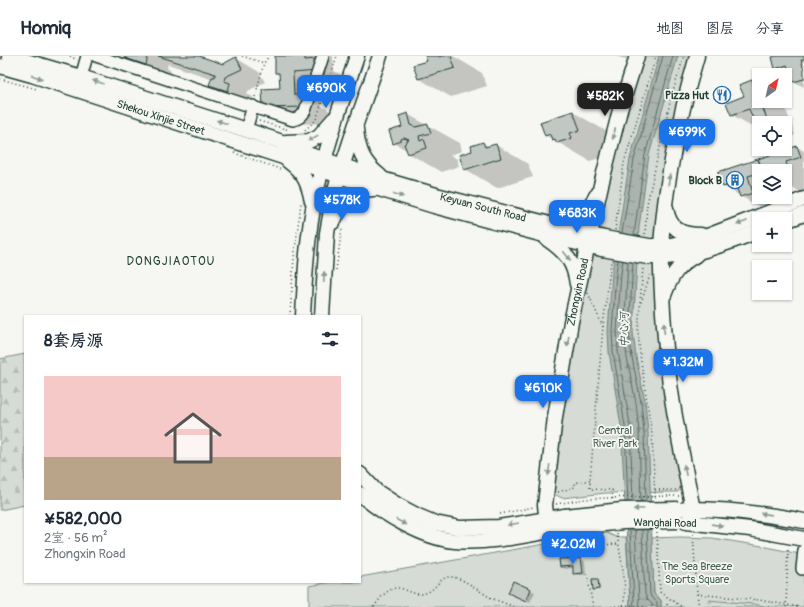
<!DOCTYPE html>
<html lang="zh">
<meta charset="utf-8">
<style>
:root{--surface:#fff;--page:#f2f2f3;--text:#1f2937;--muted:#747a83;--line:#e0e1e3;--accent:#1a73e8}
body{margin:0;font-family:Pangolin,"LXGW WenKai TC",sans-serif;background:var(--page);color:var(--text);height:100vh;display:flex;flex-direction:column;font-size:15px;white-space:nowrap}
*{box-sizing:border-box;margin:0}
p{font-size:13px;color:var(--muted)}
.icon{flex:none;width:22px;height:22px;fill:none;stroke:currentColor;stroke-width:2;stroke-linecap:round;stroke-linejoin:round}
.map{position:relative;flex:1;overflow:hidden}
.details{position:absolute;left:24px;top:259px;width:337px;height:268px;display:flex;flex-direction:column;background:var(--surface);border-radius:0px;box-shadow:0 1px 3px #0004}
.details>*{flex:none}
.needle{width:26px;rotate:34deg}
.buttons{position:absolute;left:752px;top:12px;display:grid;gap:8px}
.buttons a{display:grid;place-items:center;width:40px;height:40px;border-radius:0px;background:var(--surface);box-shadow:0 1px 3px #0004;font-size:20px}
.price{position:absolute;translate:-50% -34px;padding:0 9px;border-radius:8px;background:var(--accent);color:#fff;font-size:13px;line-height:26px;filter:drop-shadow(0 1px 2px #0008)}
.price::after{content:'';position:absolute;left:50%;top:24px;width:12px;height:9px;margin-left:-6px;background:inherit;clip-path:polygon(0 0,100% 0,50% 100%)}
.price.selected{background:#222;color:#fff}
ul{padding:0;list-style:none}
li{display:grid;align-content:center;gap:8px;height:212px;padding:0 20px}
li+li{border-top:1px solid var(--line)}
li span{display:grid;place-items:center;height:124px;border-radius:0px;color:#555}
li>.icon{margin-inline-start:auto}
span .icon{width:72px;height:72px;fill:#fffc;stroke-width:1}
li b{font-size:17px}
h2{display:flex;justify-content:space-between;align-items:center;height:48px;padding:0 20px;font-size:17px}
header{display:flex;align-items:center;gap:24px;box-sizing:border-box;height:56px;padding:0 20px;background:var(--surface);border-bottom:1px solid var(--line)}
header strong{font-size:19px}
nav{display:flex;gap:22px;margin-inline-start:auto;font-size:14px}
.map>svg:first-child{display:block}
.green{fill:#d6dbd6;stroke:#7a8c85}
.forest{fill:url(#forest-firs);stroke:#7a8c85}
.water{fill:url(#water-ripples);stroke:#72847d}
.shadow{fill:#0003}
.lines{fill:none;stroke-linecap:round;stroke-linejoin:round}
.shore{stroke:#576c65;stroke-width:1}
.building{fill:#c1c8c3;stroke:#1f3d34}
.minor-casing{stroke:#1f3d34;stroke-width:14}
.major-casing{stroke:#1f3d34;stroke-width:17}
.path{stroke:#1f3d34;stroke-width:1.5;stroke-dasharray:1 3;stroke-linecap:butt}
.minor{stroke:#f6f6f2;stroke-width:11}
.major{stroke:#f6f6f2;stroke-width:14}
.major-bridge-casing{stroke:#1f3d34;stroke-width:17;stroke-linecap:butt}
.path-bridge{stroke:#1f3d34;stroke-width:1.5;stroke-dasharray:1 3;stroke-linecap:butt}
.major-bridge{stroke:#f6f6f2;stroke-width:14}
.oneway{fill:#8a9a93}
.labels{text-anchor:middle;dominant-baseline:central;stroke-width:3.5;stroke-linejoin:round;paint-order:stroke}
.poi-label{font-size:11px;font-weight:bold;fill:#1f3d34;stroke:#f6f6f2;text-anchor:end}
.street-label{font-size:11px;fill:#1f3d34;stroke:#f6f6f2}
.park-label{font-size:11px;fill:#445d54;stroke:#f6f6f2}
.neighbourhood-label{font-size:12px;letter-spacing:1px;fill:#1f3d34;stroke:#f6f6f2}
.water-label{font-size:12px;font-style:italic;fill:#425a52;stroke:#f6f6f2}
</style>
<header>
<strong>Homiq</strong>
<nav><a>地图</a><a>图层</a><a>分享</a></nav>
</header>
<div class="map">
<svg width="804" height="551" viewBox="0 0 804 551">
<defs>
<pattern id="forest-firs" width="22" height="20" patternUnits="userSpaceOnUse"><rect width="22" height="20" fill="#d6dbd6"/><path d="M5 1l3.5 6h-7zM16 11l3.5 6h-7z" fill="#b7bdb8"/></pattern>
<pattern id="water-ripples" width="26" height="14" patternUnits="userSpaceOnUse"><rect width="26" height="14" fill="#aab3ae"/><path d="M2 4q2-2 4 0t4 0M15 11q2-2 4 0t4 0" fill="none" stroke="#8a938e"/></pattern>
</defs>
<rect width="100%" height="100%" fill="#f6f6f2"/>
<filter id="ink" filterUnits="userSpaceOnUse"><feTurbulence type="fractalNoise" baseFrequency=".025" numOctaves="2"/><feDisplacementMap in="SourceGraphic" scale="8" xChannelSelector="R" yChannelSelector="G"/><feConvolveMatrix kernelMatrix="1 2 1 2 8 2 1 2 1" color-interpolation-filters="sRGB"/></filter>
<g filter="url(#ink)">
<path class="green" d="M642,0H692L662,120L655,171L654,216L658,292L666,350L682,427L678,436L606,437L562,442L552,437L556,401L574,276L598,161Z
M607,477L616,481H626L630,545L629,551H309V530L331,526H360V521Z
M680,481L712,482L762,490L804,499V551H661V544L654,538L651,482Z"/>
<path class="forest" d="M25,298V449L0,454V303Z
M708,544L753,548L769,551H709Z"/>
<path class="water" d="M659,0H678L649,99L639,171L633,276L636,301L645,345L648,375L654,538L661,544V551H629L630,545L621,370L609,296L608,275L612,216L630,103Z"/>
<path class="shadow" d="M126,0H196L223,9L236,2L259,16L265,26L248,35L247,38L253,41L251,48L234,42L211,29L213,23L168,8L167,12L171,15L169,22L149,15L126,2Z
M276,0H333L334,15L345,21L346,32L321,33L322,50L333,57L334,67L293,68L264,52L281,33L280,19L276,17Z
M426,0H453L482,17L487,30L451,41L419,23L415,10L428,5Z
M614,0H638L637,6Z
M779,0H804V31L794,26L793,21L776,12Z
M752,25L759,29V45H783L795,79L785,83V67H759V74L732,59L745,41Z
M573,56L606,75L611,93L602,96L603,101L590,105L545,79Z
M407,58L460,87L462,95L450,99L457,103L459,110L441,116L408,97V95L394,87L404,72Z
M483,87L490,91L496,89L528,108L533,121L497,132L465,113L474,96Z
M797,91L804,95V138L793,132L785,134V115H759V141H778L782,153L770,157L723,130L719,117Z
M581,503L585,505L586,519H578L574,517V512L565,513L561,511L560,504Z
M598,524L599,525L600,534H596L594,533Z
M514,527L535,536L530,546L513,539Z"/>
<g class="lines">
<path class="shore" d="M622,177L634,104L663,0
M634,179L645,99L673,0
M618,204L616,217L612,275L613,295L625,370L628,446
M623,205L621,217L617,275L618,295L630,369L633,446
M628,206L624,277L627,302L636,347L639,375L641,446
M633,206L629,277L632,302L641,346L644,375L646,446
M630,474L634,545L633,551
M635,474L639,544L638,551
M642,474L645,538L647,543L652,548V551
M647,474L650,538L651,541L657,546V551"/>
</g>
<path class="building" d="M125,0H148L146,9L125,2Z
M158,0H199L223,8L236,1L242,13L225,21L224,25L230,27L228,35L209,29L212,21H215V18Z
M275,0H305V4L316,3L317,15L293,17L294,39H304L305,51L263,52L262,33L280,32L279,17H275Z
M425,0H438L439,1L442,0H451L455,12L418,23L413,9L427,5Z
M776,0H804V3L801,4L804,14V23L793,26L787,9L775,13L772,1Z
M752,24L759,42V45H760L767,63L755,67L749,53L731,59L726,47L744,40L739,29Z
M573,55L580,74L570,77L572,82L557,87L555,83L552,84L550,78L545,80L540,66Z
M408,57L411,69L416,71L428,68L431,77L419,80L420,85L424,83L427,92L408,98L404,88L407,87V85L409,84L404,82L401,83V85L393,88L389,75L402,71L399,60Z
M483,86L485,91L496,88L501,102L464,114L459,99L472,95L471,90Z
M797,90L801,101L786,106L791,122L785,125V115H777L776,111L763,115L758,103Z
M758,103L763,115H759V117L748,120L753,137L740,141L735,127L723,131L718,116Z
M581,502L583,517L573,518V510L560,511L559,503Z
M592,523H598L599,533L593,534Z
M513,525L531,533L526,545L508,537Z"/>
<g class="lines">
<defs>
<path id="minor" d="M96,0L293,64C299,63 302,60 305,55L323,0
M81,21L87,0
M246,74L253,50
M802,513L804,494"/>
<g id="major">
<path id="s1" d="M9,0L81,21L246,74L279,85L310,99L385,124L436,139L604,182"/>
<path id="s2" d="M0,10L32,19L283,101L379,133L434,150L540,178L602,193"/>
<path d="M356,73C358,94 363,107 380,120"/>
<path d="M286,86L309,85L319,80L334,63"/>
<path d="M288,105C304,117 308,126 312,145"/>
<path d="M666,152C669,173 681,179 701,179"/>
<path d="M785,165L804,158"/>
<path d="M333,166C342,147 351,133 374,133"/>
<path d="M554,168C573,167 587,157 596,140"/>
<path d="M547,183C566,196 574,206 577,228"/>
<path d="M653,190L671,189L705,181L804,143"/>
<path d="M652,201C690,203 724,188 759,175"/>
<path d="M664,239C671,220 678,209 696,199"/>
<path d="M303,260C305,219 307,178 316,138C326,91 342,45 357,0"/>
<path d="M322,260L327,177L334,137L339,120L356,68L380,0"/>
<path d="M360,418L376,435L399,450L418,460L435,467L460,472L499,471L565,460"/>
<path d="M360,438C383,458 423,482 455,485C492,488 530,478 567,472"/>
<path d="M685,453C725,452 765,458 804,465"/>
<path d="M686,466L750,473L804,483"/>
<path d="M695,466C688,423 677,379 671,335C667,309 665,283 663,257C662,235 660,212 661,190C665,126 679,62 697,0"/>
<path id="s3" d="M548,475L545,449L555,361L571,266L592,169L601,129L620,54L637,0"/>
</g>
</defs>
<use href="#minor" class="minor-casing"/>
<use href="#major" class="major-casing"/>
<path class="path" d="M70,0L77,4
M242,0L264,7
M0,23L37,33
M255,41L264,7L269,0
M259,65L289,74
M305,74L316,64L337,0
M234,97L280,113
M354,153L362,147
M615,174L624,107L656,0
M645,178L647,148L671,42L684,0
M336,214L342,172
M650,219L640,250L638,275L640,299L652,379L655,442
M588,237L603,271L590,424
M640,246L643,212
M290,260L294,202L301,147
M603,271L611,206
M655,434H679
M558,436L575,431V427L590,424V433L612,434L613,444
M670,440H680
M556,448L585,443L607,442
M500,458L534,451
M657,476L660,536L682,551
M617,477C620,502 628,527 623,551
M598,478L599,489L619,488
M693,478L697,538L699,551
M587,518L593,551
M697,538L759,544L799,551
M667,548L668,551
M374,551C380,542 390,528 403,533C409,535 413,538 420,538C436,537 437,523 448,521C460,519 479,535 489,541C498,545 507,548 515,551
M786,551L788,491"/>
<use href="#minor" class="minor"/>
<use href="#major" class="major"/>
<defs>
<path id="major-bridge" d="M604,182L649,190
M602,193L648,201
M565,460L622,454L678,453
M567,472L623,466L678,465"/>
</defs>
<use href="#major-bridge" class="major-bridge-casing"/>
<path class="path-bridge" d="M607,442L670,440
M607,551L632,549L647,551"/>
<use href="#major-bridge" class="major-bridge"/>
</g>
<defs><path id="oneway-solid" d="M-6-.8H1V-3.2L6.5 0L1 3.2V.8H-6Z"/></defs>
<g class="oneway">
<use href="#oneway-solid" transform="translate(37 21) rotate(18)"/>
<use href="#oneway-solid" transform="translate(98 26) rotate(-162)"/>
<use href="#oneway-solid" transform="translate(222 66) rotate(-162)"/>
<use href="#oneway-solid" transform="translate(614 78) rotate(104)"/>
<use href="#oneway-solid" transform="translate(313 82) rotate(151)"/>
<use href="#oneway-solid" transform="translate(669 124) rotate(-81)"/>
<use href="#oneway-solid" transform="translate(398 139) rotate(17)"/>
<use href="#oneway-solid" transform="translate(742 167) rotate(159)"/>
<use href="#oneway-solid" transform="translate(567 200) rotate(52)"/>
<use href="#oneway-solid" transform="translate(324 221) rotate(-88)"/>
<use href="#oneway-solid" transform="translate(664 272) rotate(-94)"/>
<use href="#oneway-solid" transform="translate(568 285) rotate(100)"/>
<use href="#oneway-solid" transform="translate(549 414) rotate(97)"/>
<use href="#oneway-solid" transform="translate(685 414) rotate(-101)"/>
<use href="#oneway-solid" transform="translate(639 453) rotate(178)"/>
<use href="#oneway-solid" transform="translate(766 458) rotate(-172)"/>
<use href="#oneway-solid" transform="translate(401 466) rotate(29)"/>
<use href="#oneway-solid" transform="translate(513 468) rotate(170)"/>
<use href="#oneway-solid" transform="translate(717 469) rotate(8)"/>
</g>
</g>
<defs>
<symbol id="restaurant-ring" viewBox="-11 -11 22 22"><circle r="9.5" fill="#f6f6f2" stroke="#1f6fb2" stroke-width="1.5"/><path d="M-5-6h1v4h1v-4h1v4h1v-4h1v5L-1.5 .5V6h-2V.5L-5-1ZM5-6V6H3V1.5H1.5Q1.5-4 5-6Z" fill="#1f6fb2"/></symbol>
<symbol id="building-ring" viewBox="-11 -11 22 22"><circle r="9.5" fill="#f6f6f2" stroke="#1f6fb2" stroke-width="1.5"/><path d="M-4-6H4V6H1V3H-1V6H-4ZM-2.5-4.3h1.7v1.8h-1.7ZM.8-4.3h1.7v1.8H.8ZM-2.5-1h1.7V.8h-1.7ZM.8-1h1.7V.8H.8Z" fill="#1f6fb2"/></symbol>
</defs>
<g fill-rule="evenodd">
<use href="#restaurant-ring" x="712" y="29" width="20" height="20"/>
<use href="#building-ring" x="725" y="114" width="20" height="20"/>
</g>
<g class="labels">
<g class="poi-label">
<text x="709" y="39">Pizza Hut</text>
<text x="722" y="124">Block B</text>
</g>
<g class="street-label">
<text stroke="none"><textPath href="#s2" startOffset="169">Shekou Xinjie Street</textPath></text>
<text stroke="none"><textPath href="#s1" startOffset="498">Keyuan South Road</textPath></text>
<text stroke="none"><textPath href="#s3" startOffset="242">Zhongxin Road</textPath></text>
<text transform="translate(665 467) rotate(1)">Wanghai Road</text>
</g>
<g class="park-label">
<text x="615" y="374">Central<tspan x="615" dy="13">River Park</tspan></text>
<text x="697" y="510">The Sea Breeze<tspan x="697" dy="13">Sports Square</tspan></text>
</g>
<g class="neighbourhood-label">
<text x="171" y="205">DONGJIAOTOU</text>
</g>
<g class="water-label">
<text transform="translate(624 274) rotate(-90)">中心河</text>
</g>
</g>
</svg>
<div class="buttons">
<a><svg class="needle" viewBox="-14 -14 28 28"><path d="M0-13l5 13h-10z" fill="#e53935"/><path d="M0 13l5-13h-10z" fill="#747a83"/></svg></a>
<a><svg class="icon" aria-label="locate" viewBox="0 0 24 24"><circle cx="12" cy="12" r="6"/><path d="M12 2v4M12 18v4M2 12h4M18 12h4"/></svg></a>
<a><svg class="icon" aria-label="layers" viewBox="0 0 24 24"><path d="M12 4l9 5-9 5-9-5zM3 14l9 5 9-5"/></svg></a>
<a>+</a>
<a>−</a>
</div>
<b class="price" style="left:326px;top:53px">¥690K</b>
<b class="price selected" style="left:605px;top:61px">¥582K</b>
<b class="price" style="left:687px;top:97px">¥699K</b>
<b class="price" style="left:342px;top:165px">¥578K</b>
<b class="price" style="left:577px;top:178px">¥683K</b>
<b class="price" style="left:683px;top:327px">¥1.32M</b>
<b class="price" style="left:543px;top:353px">¥610K</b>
<b class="price" style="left:573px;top:509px">¥2.02M</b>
<section class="details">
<h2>8套房源<svg class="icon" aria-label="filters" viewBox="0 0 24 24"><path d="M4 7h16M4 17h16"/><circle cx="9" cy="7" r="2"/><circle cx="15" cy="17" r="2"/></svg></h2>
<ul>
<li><span style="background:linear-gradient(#f6c9c9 65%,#b9a48a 0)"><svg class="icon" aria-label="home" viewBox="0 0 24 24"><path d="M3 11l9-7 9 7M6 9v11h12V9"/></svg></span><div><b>¥582,000</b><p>2室 · 56 m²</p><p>Zhongxin Road</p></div></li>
</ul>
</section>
</div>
